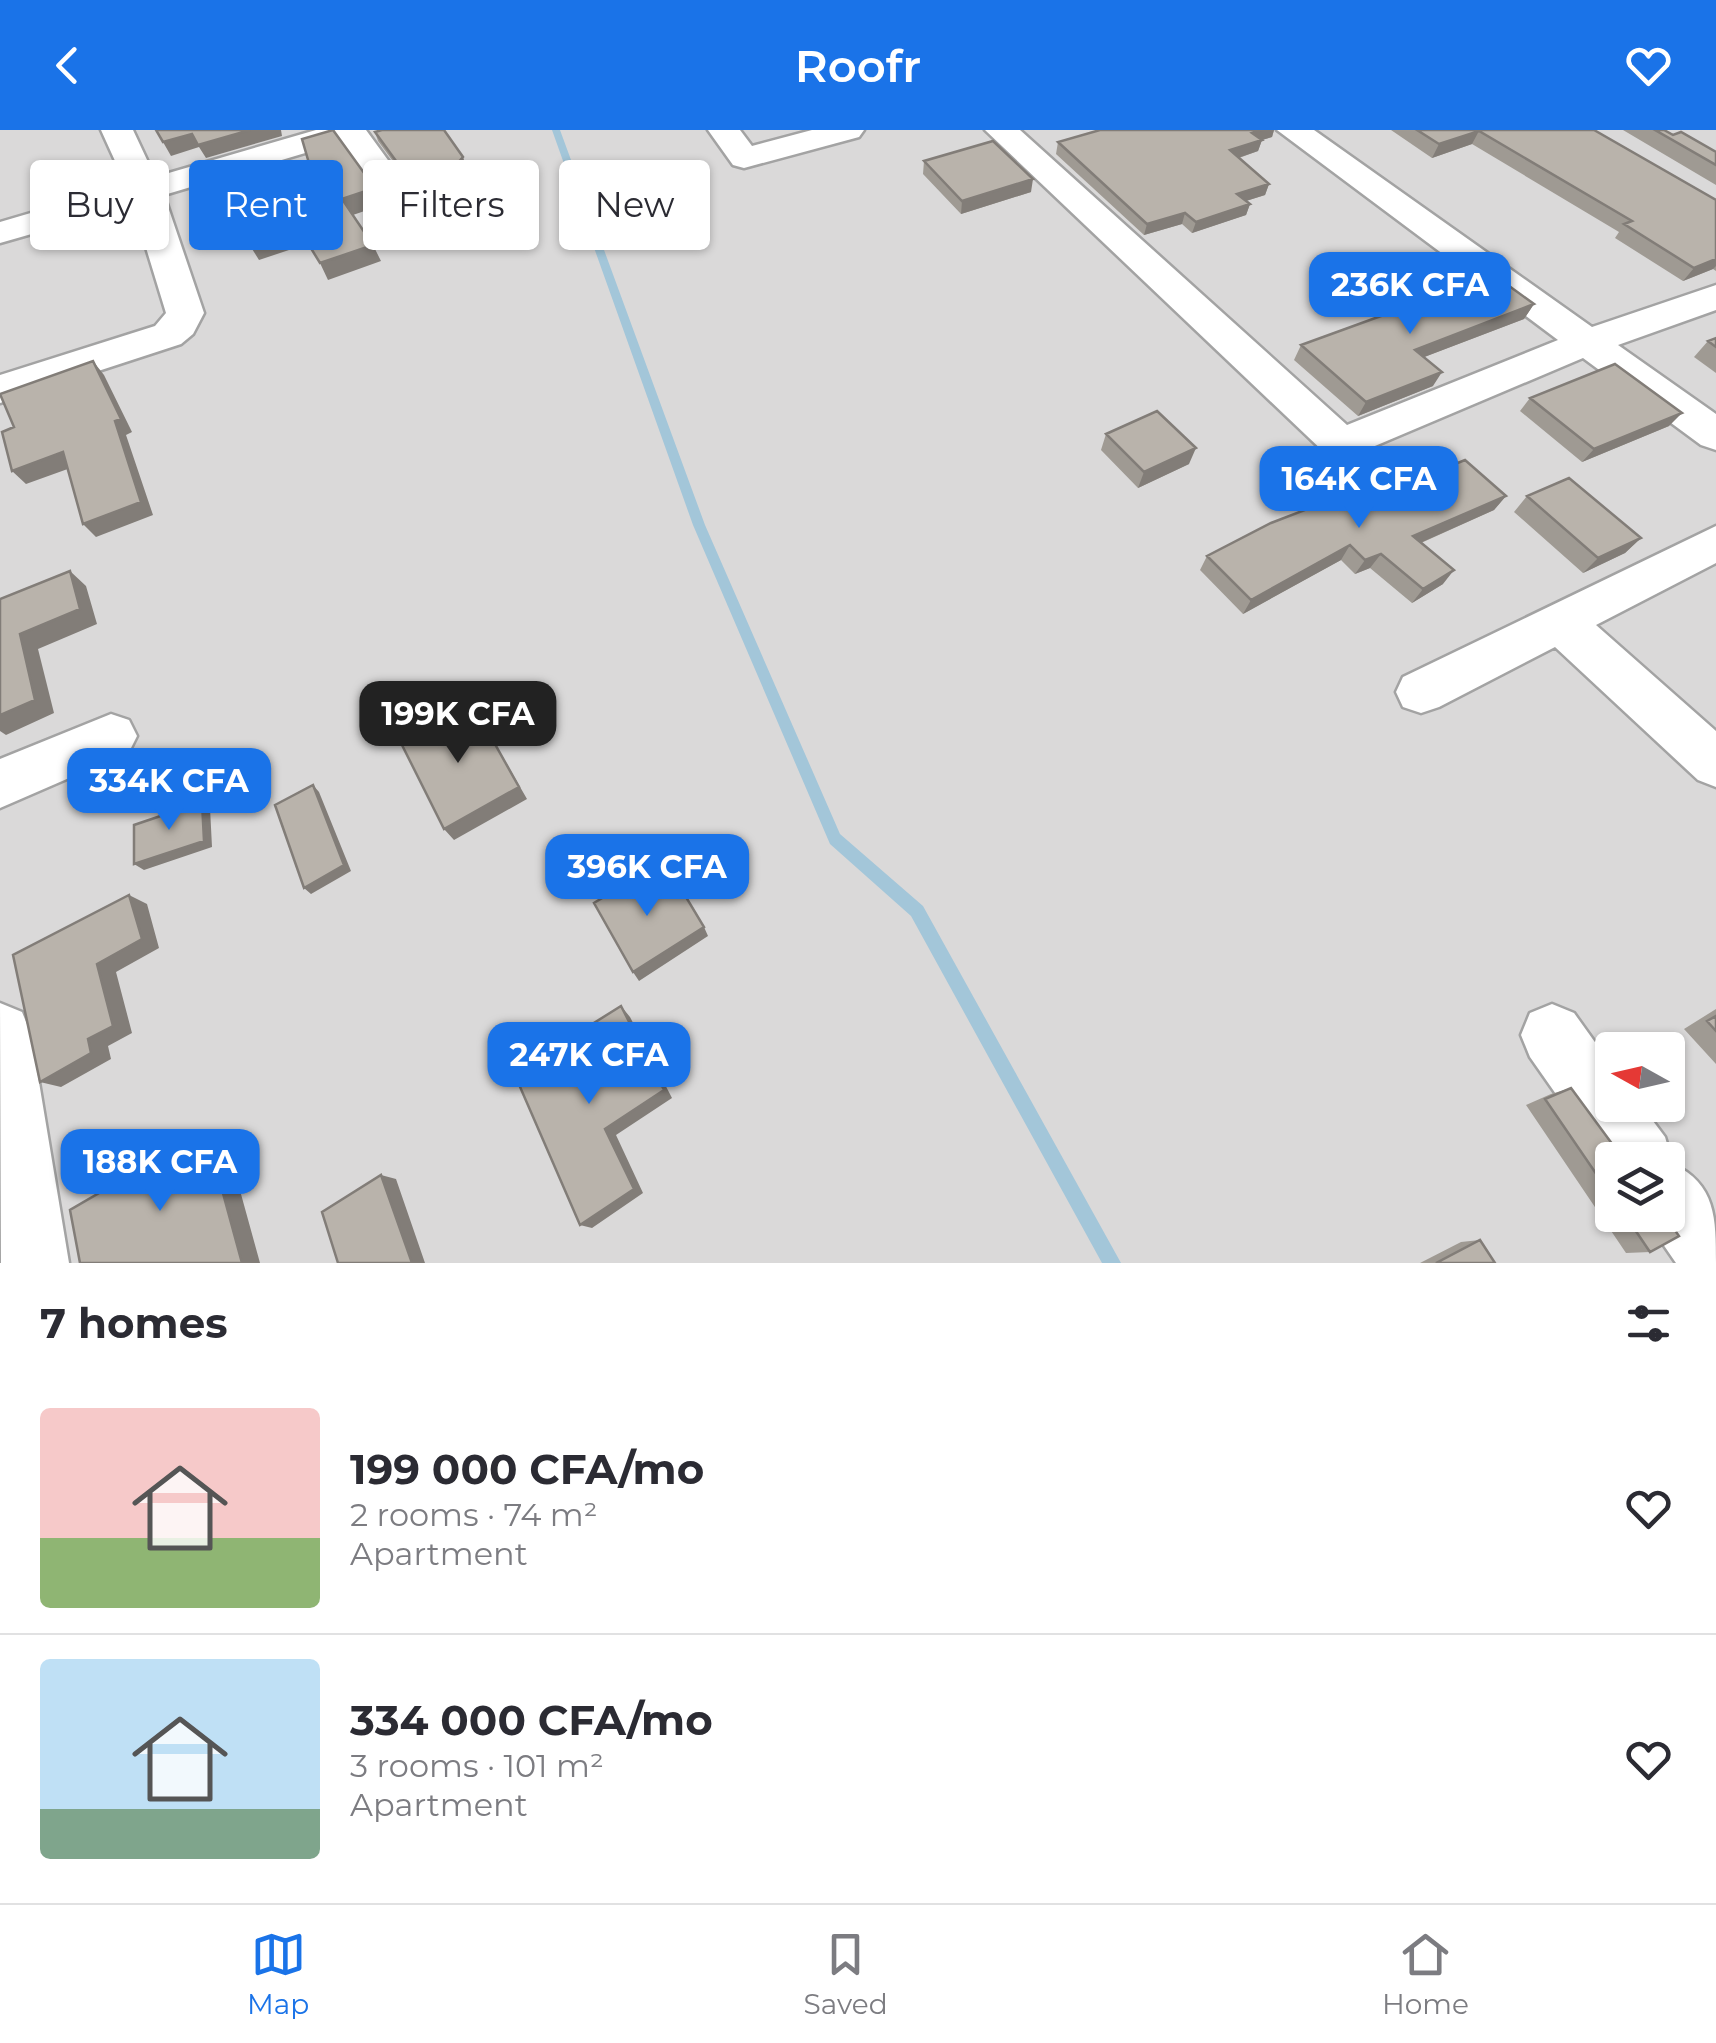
<!DOCTYPE html>
<meta charset="utf-8">
<style>
:root{--surface:#fff;--page:#f2f2f3;--text:#2b2b33;--muted:#7c7c81;--line:#e1e1e2;--accent:#1a73e8}
body{margin:0;font-family:Montserrat,sans-serif;background:var(--page);color:var(--text);height:100vh;display:flex;flex-direction:column;font-size:38px;white-space:nowrap}
*{box-sizing:border-box;margin:0}
p{font-size:32px;color:var(--muted)}
.icon{flex:none;width:55px;height:55px;fill:none;stroke:currentColor;stroke-width:2;stroke-linecap:round;stroke-linejoin:round}
.map{position:relative;height:1133px;overflow:hidden}
.drawer{display:flex;flex-direction:column;background:var(--surface);flex:1}
.drawer>*{flex:none}
.top-card{position:absolute;left:30px;top:30px;width:1000px;height:90px;display:flex;gap:20px}
.needle{width:65px;rotate:278deg}
.controls{position:absolute;left:1595px;top:902px;display:grid;gap:20px}
.controls a{display:grid;place-items:center;width:90px;height:90px;border-radius:10px;background:var(--surface);box-shadow:0 2px 8px #0004;font-size:50px}
.price{position:absolute;translate:-50% -85px;padding:0 22px;border-radius:20px;background:var(--accent);color:#fff;font-size:32px;line-height:65px;filter:drop-shadow(0 2px 5px #0008)}
.price::after{content:'';position:absolute;left:50%;top:60px;width:30px;height:22px;margin-left:-15px;background:inherit;clip-path:polygon(0 0,100% 0,50% 100%)}
.price.on{background:#222;color:#fff}
ul{padding:0;list-style:none}
li{display:flex;align-items:center;gap:30px;height:250px;padding:0 40px}
li+li{border-top:2px solid var(--line)}
li span{display:grid;place-items:center;flex:none;width:280px;height:200px;border-radius:10px;color:#555}
li>.icon{margin-inline-start:auto}
span .icon{width:120px;height:120px;fill:#fffc;stroke-width:1}
li b{font-size:42px}
h2{display:flex;justify-content:space-between;align-items:center;height:120px;padding:0 40px;font-size:42px}
.chip{padding:0 35px;border-radius:10px;background:var(--surface);box-shadow:0 2px 8px #0004;font-size:35px;line-height:90px}
.chip.on{background:var(--accent);color:#fff}
header{display:flex;justify-content:space-between;align-items:center;height:130px;padding:0 40px;background:var(--accent);color:#fff;font-size:45px;font-weight:600}
.tab-bar{display:flex;justify-content:space-around;align-items:center;height:140px;border-top:2px solid var(--line);background:var(--surface);font-size:28px;color:var(--muted)}
.tab-bar a{display:grid;justify-items:center;gap:5px}
.tab-bar .on{color:var(--accent)}
.map>svg:first-child{display:block}
.residential{fill:#dad9d9;fill-rule:evenodd}
.lines{fill:none;stroke-linecap:round;stroke-linejoin:round}
.stream{fill:#a3c6d9;fill-rule:evenodd}
.minor-casing{stroke:#a3a3a3;stroke-width:5}
.minor{fill:#fff;fill-rule:evenodd}
.wall{fill:#9f9a93}
.shaded-wall{fill:#827d78}
.building{fill:#b9b3ab;stroke:#827d78;stroke-width:2.5}
</style>
<header><svg class="icon" aria-label="back" viewBox="0 0 24 24"><path d="M15 5l-7 7 7 7"/></svg>Roofr<svg class="icon" aria-label="heart" viewBox="0 0 24 24"><path d="M12 20l-8-8c-3-5 5-10 8-4 3-6 11-1 8 4z"/></svg></header>
<div class="map">
<svg width="1716" height="1133" viewBox="0 0 1716 1133">
<rect width="100%" height="100%" fill="#edebe2"/>
<path class="residential" d="M0,0H1716V1133H0ZM1612,920H1668V975H1612ZM1612,1030H1668V1085H1612Z"/>
<g class="lines">
<path class="stream" d="M552,0H560L705,395L840,704L923,776L1121,1133H1102L911,786L830,714L693,395Z"/>
<defs>
<path id="minor" d="M101,0H133L155,47L316,0H366L420,74L415,81H391L342,12L164,65L204,183L193,204L181,214L0,273V245L155,196L166,183L133,75L0,113V92L126,55Z
M708,0H740L752,16L812,0H864L859,7L744,38L733,35Z
M985,0H1020L1347,295L1558,210L1277,0H1314L1592,197L1716,155V180L1618,215L1716,284V320L1701,315L1583,228L1356,324L1341,329L1326,324Z
M1716,396V433L1596,495L1716,601V657L1698,650L1555,517L1439,577L1421,583L1403,577L1396,562L1403,547Z
M111,584L129,590L137,606L129,622L0,678V629Z
M0,873L22,882L31,904L69,1133H1Z
M1552,874L1574,883L1612,936V975H1641L1665,1007L1673,1034C1716,1054 1716,1089 1716,1133H1676L1645,1088L1643,1085H1668V1030H1612V1044L1530,927L1521,905L1530,883Z"/>
</defs>
<use href="#minor" class="minor-casing"/>
<use href="#minor" class="minor"/>
</g>
<path class="wall" d="M1116,0H1274L1272,7L1262,10L1258,21L1239,28L1269,54L1265,65L1246,71L1250,74L1246,85L1192,103L1182,94L1144,105L1056,24L1058,12Z
M1391,0H1594L1716,70V141L1713,139L1683,151L1615,108L1619,102L1472,14L1432,28Z
M1623,0H1664L1716,22V55Z
M375,2L466,36L440,65L424,73L378,11Z
M924,31L1031,62L961,84L923,44Z
M1534,174L1524,189L1424,227L1433,256L1358,286L1294,230L1301,215Z
M1716,208V243L1694,227L1708,211Z
M1530,268L1669,296L1582,332L1520,281Z
M1106,304L1189,334L1138,358L1101,320Z
M1506,366L1494,380L1421,413L1443,454L1412,473L1370,438L1355,444L1341,430L1243,484L1200,440L1207,426L1371,368Z
M1527,366L1641,408L1625,423L1583,443L1514,382Z
M1716,879V934L1684,899Z
M1571,958L1612,1030V1085H1664L1650,1122L1626,1123L1526,975L1551,964Z
M1480,1110L1495,1133H1420L1461,1112Z"/>
<path class="shaded-wall" d="M250,0H281L282,6L206,28L199,17L171,26L163,12L192,4Z
M1262,0H1274L1272,7L1249,14L1252,3Z
M1479,1L1472,14L1432,28L1439,14Z
M1262,10L1258,21L1226,32L1230,20Z
M463,27L466,36L440,65L424,73L420,64Z
M1033,49L1031,62L961,84L962,71Z
M1269,54L1265,65L1233,75L1237,64Z
M375,58L382,75L350,86L342,69Z
M1250,74L1246,85L1192,103L1196,92Z
M1185,83L1182,94L1144,105L1147,94Z
M298,97L307,114L259,130L249,114Z
M373,115L381,131L328,150L320,133Z
M1716,129V136L1713,139L1683,151L1694,138Z
M1534,174L1524,189L1406,234L1415,220Z
M93,231L104,245L132,302L126,305L153,385L96,407L83,394Z
M1442,242L1433,256L1358,286L1366,272Z
M1682,283L1669,296L1582,332L1594,319Z
M1196,318L1189,334L1138,358L1144,342Z
M63,322L76,336L26,354L12,341Z
M1506,366L1494,380L1402,421L1413,406Z
M1641,408L1625,423L1583,443L1598,428Z
M1350,415L1341,430L1243,484L1251,470Z
M1381,424L1370,438L1355,444L1365,430Z
M1454,440L1443,454L1412,473L1423,459Z
M70,441L86,456L97,494L38,519L54,583L6,605L0,601V585L20,504Z
M477,582L527,669L454,710L444,699Z
M313,655L319,662L351,741L311,764L304,758Z
M202,672L210,678L212,717L144,740L134,734Z
M129,765L147,774L159,818L116,842L132,903L108,916L111,929L61,957L40,952L88,909L97,834Z
M704,797L708,806L639,851L633,842Z
M621,876L630,887L672,968L616,1005L643,1063L592,1098L580,1095L605,999Z
M206,1001L225,1006L260,1133H242Z
M381,1045L396,1049L425,1133H412Z"/>
<path class="building" d="M156,0H250L198,15L192,4L163,12Z
M333,0L375,58L342,69L373,115L320,133L298,97L249,114L229,74L313,47L302,9Z
M382,0H444L463,27L437,56L420,64L375,2Z
M1100,0H1262L1252,3L1262,10L1230,20L1269,54L1237,64L1250,74L1196,92L1185,83L1147,94L1058,12Z
M1417,0H1594L1716,70V129L1694,138L1624,94L1632,91L1479,1L1439,14Z
M1655,0H1664L1673,5L1681,2L1716,22V35Z
M993,11L1033,49L962,71L924,31Z
M1494,145L1534,174L1415,220L1442,242L1366,272L1301,215Z
M1716,208V217L1708,211Z
M93,231L121,289L115,291L141,372L83,394L63,322L12,341L2,302L14,297L0,264Z
M1615,234L1682,283L1594,319L1530,268Z
M1157,281L1196,318L1144,342L1106,304Z
M1465,330L1506,366L1413,406L1454,440L1423,459L1381,424L1365,430L1350,415L1251,470L1207,426L1271,393L1362,358L1371,368Z
M1569,348L1641,408L1598,428L1527,366Z
M70,441L80,479L20,504L35,570L0,585V469Z
M460,578L466,589L477,582L519,657L444,699L399,609Z
M313,655L344,735L304,758L275,675Z
M202,672L204,711L134,734V695Z
M652,738L668,765L680,757L704,797L633,842L594,773Z
M129,765L142,809L97,834L113,896L88,909L91,923L40,952L13,825Z
M621,876L664,960L605,999L634,1059L580,1095L514,943Z
M1716,886V901L1707,891Z
M1571,958L1624,1030H1612V1067L1545,969Z
M206,1001L242,1133H80L70,1080Z
M381,1045L412,1133H338L322,1082Z
M1625,1085H1664L1679,1106L1650,1122Z
M1480,1110L1495,1133H1436Z"/>
</svg>
<div class="controls">
<a><svg class="needle" viewBox="-14 -14 28 28"><path d="M0-13l5 13h-10z" fill="#e53935"/><path d="M0 13l5-13h-10z" fill="#7c7c81"/></svg></a>
<a><svg class="icon" aria-label="layers" viewBox="0 0 24 24"><path d="M12 4l9 5-9 5-9-5zM3 14l9 5 9-5"/></svg></a>
</div>
<b class="price" style="left:1410px;top:207px">236K CFA</b>
<b class="price" style="left:1359px;top:401px">164K CFA</b>
<b class="price on" style="left:458px;top:636px">199K CFA</b>
<b class="price" style="left:169px;top:703px">334K CFA</b>
<b class="price" style="left:647px;top:789px">396K CFA</b>
<b class="price" style="left:589px;top:977px">247K CFA</b>
<b class="price" style="left:160px;top:1084px">188K CFA</b>
<div class="top-card">
<a class="chip">Buy</a>
<a class="chip on">Rent</a>
<a class="chip">Filters</a>
<a class="chip">New</a>
</div>
</div>
<section class="drawer">
<h2>7 homes<svg class="icon" aria-label="filters" viewBox="0 0 24 24"><path d="M4 7h16M4 17h16"/><circle cx="9" cy="7" r="2"/><circle cx="15" cy="17" r="2"/></svg></h2>
<ul>
<li><span style="background:linear-gradient(#f6c9c9 65%,#8fb573 0)"><svg class="icon" aria-label="home" viewBox="0 0 24 24"><path d="M3 11l9-7 9 7M6 9v11h12V9"/></svg></span><div><b>199 000 CFA/mo</b><p>2 rooms · 74 m²</p><p>Apartment</p></div><svg class="icon" aria-label="heart" viewBox="0 0 24 24"><path d="M12 20l-8-8c-3-5 5-10 8-4 3-6 11-1 8 4z"/></svg></li>
<li><span style="background:linear-gradient(#bfe0f5 75%,#7fa58c 0)"><svg class="icon" aria-label="home" viewBox="0 0 24 24"><path d="M3 11l9-7 9 7M6 9v11h12V9"/></svg></span><div><b>334 000 CFA/mo</b><p>3 rooms · 101 m²</p><p>Apartment</p></div><svg class="icon" aria-label="heart" viewBox="0 0 24 24"><path d="M12 20l-8-8c-3-5 5-10 8-4 3-6 11-1 8 4z"/></svg></li>
</ul>
</section>
<nav class="tab-bar">
<a class="on"><svg class="icon" aria-label="map" viewBox="0 0 24 24"><path d="M3 6l6-2 6 2 6-2v14l-6 2-6-2-6 2zM9 4v14M15 6v14"/></svg>Map</a>
<a><svg class="icon" aria-label="saved" viewBox="0 0 24 24"><path d="M7 4h10v16l-5-4-5 4z"/></svg>Saved</a>
<a><svg class="icon" aria-label="home" viewBox="0 0 24 24"><path d="M3 11l9-7 9 7M6 9v11h12V9"/></svg>Home</a>
</nav>
